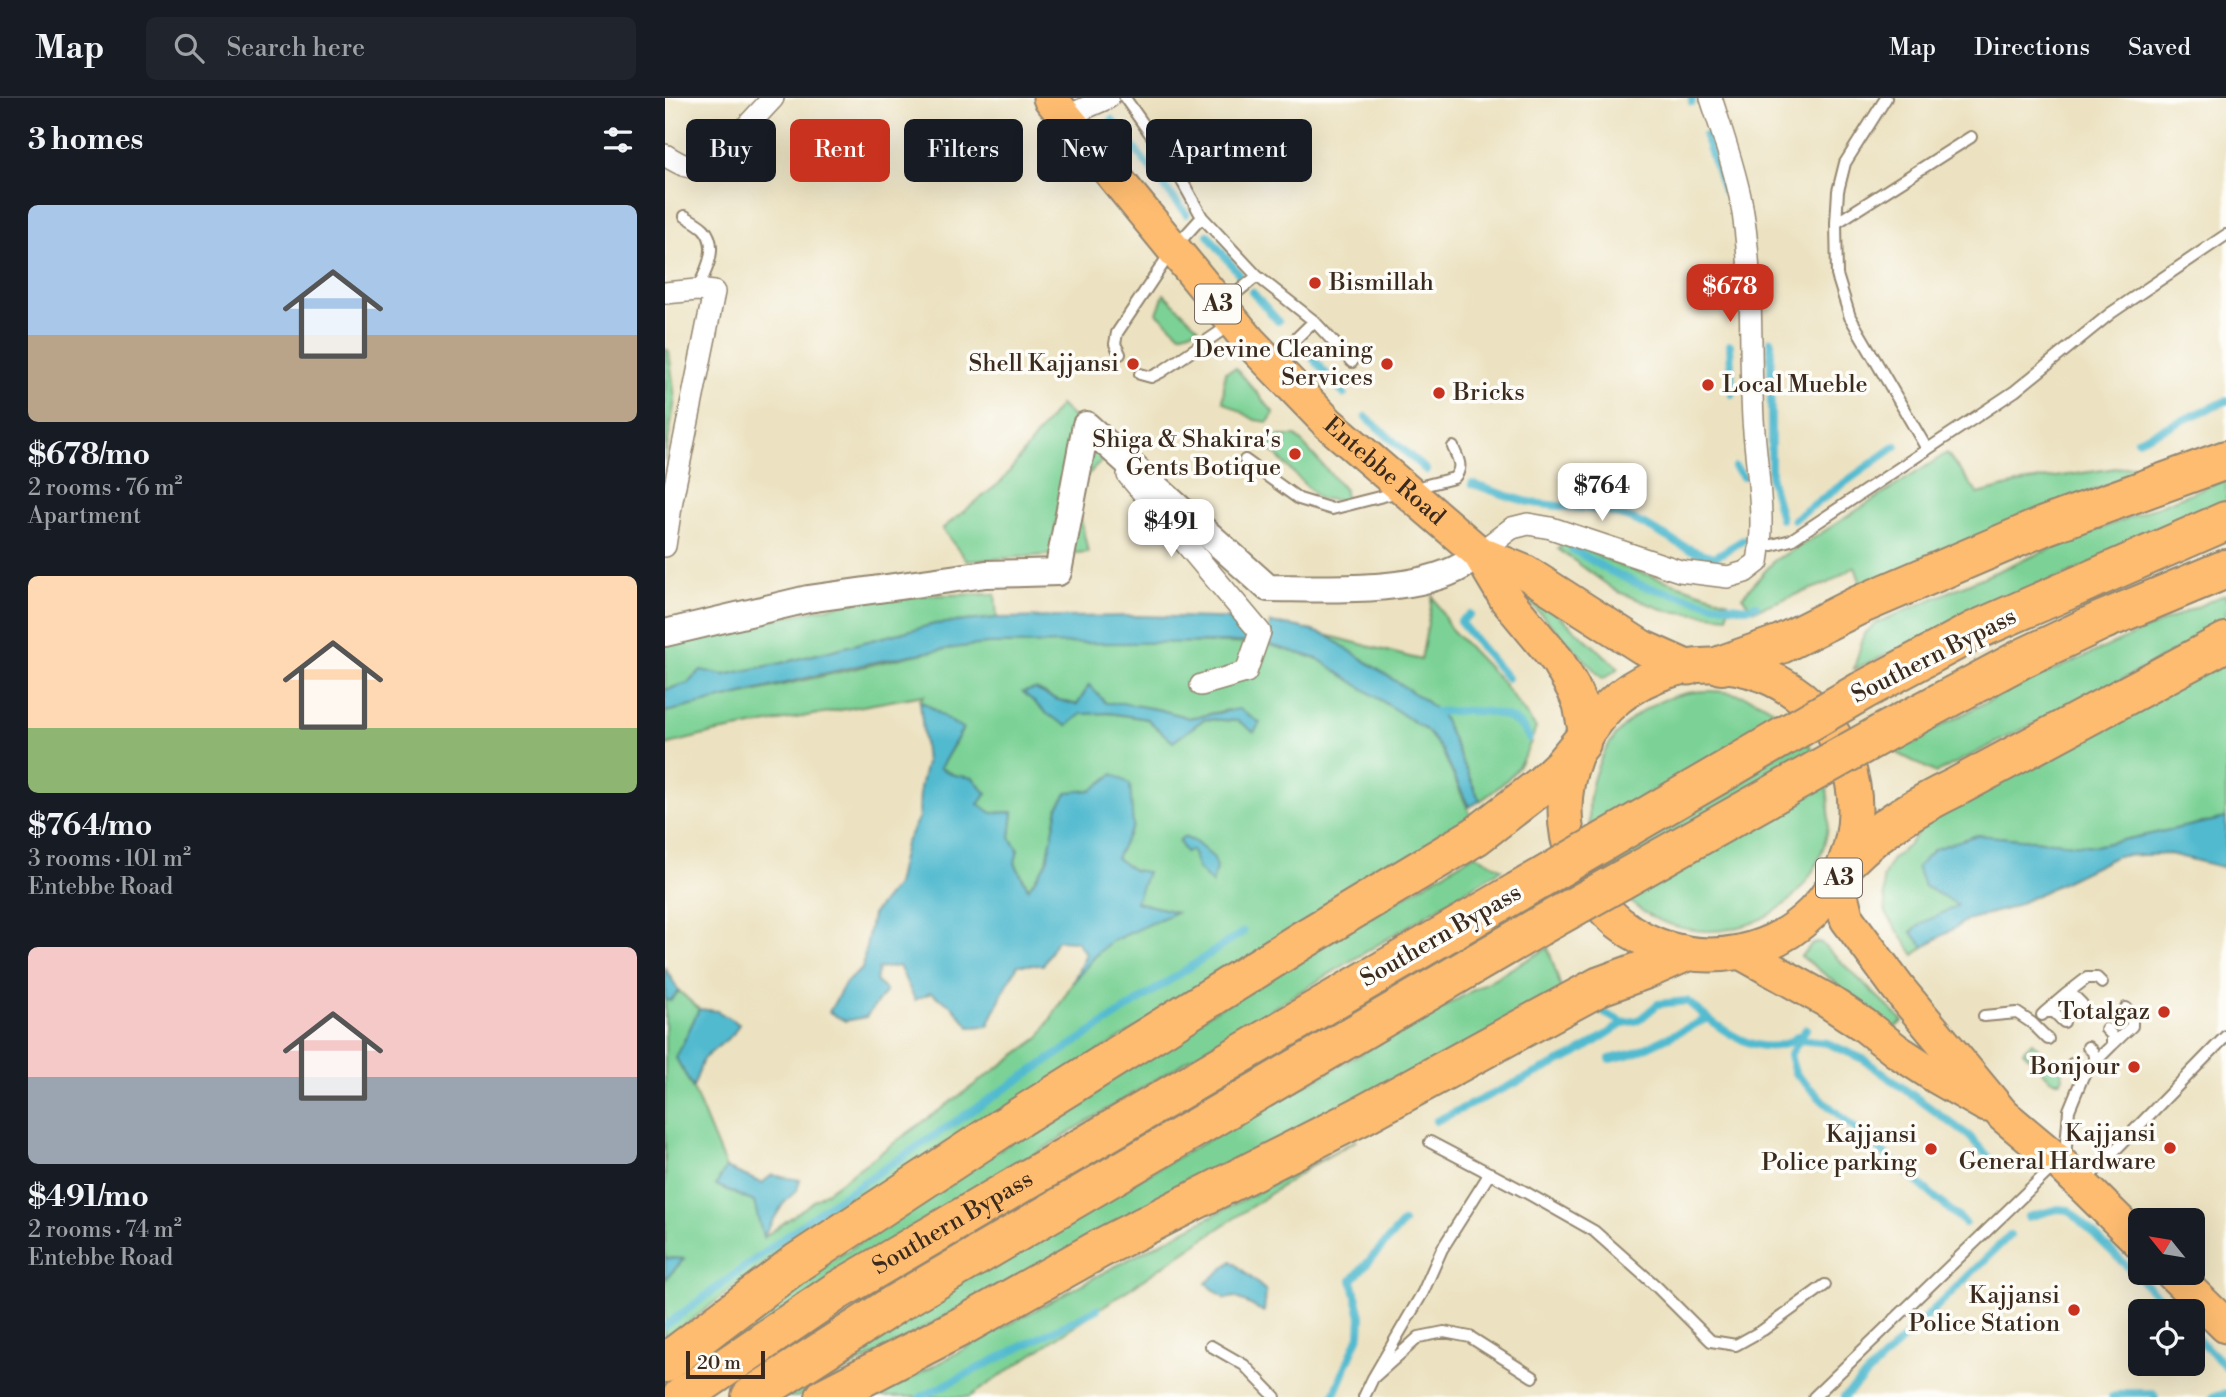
<!DOCTYPE html>
<meta charset="utf-8">
<style>
:root{--surface:#171b24;--page:#20242c;--text:#f1f3f6;--muted:#9ea1a6;--line:#363941;--accent:#c8321e}
body{margin:0;font-family:"Libre Bodoni",serif;background:var(--page);color:var(--text);height:100vh;display:flex;flex-direction:column;font-size:26px;white-space:nowrap}
*{box-sizing:border-box;margin:0}
p{font-size:23px;color:var(--muted)}
.icon{flex:none;width:38px;height:38px;fill:none;stroke:currentColor;stroke-width:2;stroke-linecap:round;stroke-linejoin:round}
.map{position:relative;flex:1;overflow:hidden}
.side{display:flex;flex-direction:column;background:var(--surface);width:665px}
.side>*{flex:none}
.top-card{position:absolute;left:21px;top:21px;width:665px;height:63px;display:flex;gap:14px}
.needle{width:46px;rotate:300deg}
.controls{position:absolute;left:1463px;top:1110px;display:grid;gap:14px}
.controls a{display:grid;place-items:center;width:77px;height:77px;border-radius:10px;background:var(--surface);box-shadow:0 7px 28px #0002;font-size:35px}
.scale{position:absolute;left:21px;bottom:18px;width:79px;box-sizing:border-box;padding-left:7px;border:4px solid #3b2a1e;border-top:0;font-size:19px;line-height:24px;white-space:nowrap;color:#3b2a1e;-webkit-text-stroke:5px #fdfcf7;paint-order:stroke}
.price{position:absolute;translate:-50% -60px;padding:0 16px;border-radius:14px;background:#fff;color:#222;font-size:23px;line-height:46px;filter:drop-shadow(0 2px 4px #0008)}
.price::after{content:'';position:absolute;left:50%;top:42px;width:21px;height:16px;margin-left:-10px;background:inherit;clip-path:polygon(0 0,100% 0,50% 100%)}
.price.selected{background:var(--accent);color:#fff}
ul{padding:0;list-style:none}
li{display:grid;align-content:center;gap:14px;height:371px;padding:0 28px}
li span{display:grid;place-items:center;height:217px;border-radius:10px;color:#555}
li>.icon{margin-inline-start:auto}
span .icon{width:126px;height:126px;fill:#fffc;stroke-width:1}
li b{font-size:30px}
h2{display:flex;justify-content:space-between;align-items:center;height:84px;padding:0 28px;font-size:30px}
.tag{padding:0 24px;border-radius:10px;background:var(--surface);box-shadow:0 7px 28px #0002;font-size:24px;line-height:63px}
.tag.selected{background:var(--accent);color:#fff}
header{display:flex;align-items:center;gap:42px;box-sizing:border-box;height:98px;padding:0 35px;background:var(--surface);border-bottom:2px solid var(--line)}
header strong{font-size:33px}
nav{display:flex;gap:38px;margin-inline-start:auto;font-size:24px}
.search{width:490px;height:63px;background:var(--page);display:flex;align-items:center;gap:18px;box-sizing:border-box;padding:0 24px;border-radius:10px;color:var(--muted);font-size:26px}
main{display:flex;flex:1;min-height:0}
.map>svg:first-child{display:block}
.green{fill:#7cd296;stroke:#5c7e5a;stroke-width:2;fill-rule:evenodd}
.water{fill:#51bacf;stroke:#467276;stroke-width:2}
.lines{fill:none;stroke-linecap:round;stroke-linejoin:round}
.stream{stroke:#51bacf;stroke-width:8}
.service-casing{stroke:#948670;stroke-width:14}
.minor-casing{stroke:#948670;stroke-width:24}
.tertiary-casing{stroke:#948670;stroke-width:30}
.primary-casing{stroke:#948670;stroke-width:37}
.motorway-casing{stroke:#948670;stroke-width:42}
.service{stroke:#fff;stroke-width:10}
.minor{stroke:#fff;stroke-width:21}
.tertiary{stroke:#fff;stroke-width:26}
.primary{stroke:#fdbc6f;stroke-width:33}
.motorway{stroke:#fdbc6f;stroke-width:38}
.motorway-bridge-casing{stroke:#948670;stroke-width:42;stroke-linecap:butt}
.motorway-bridge{stroke:#fdbc6f;stroke-width:38}
.poi-dot{fill:#c8321e;stroke:#fdfcf7;stroke-width:2.5}
.labels{text-anchor:middle;dominant-baseline:central;stroke-width:7;stroke-linejoin:round;paint-order:stroke}
.shield{fill:#fdfcf7;stroke:#75695f;stroke-width:2}
.shield-label{font-size:23px;font-weight:bold;fill:#3b2a1e}
.poi-label{font-size:24px;fill:#3b2a1e;stroke:#fdfcf7;text-anchor:end}
.street-label{font-size:24px;fill:#3b2a1e;stroke:#fdfcf7}
</style>
<header>
<strong>Map</strong>
<div class="search"><svg class="icon" aria-label="search" viewBox="0 0 24 24"><circle cx="10" cy="10" r="6"/><path d="M15 15l6 6"/></svg>Search here</div>
<nav><a>Map</a><a>Directions</a><a>Saved</a></nav>
</header>
<main>
<section class="side">
<h2>3 homes<svg class="icon" aria-label="filters" viewBox="0 0 24 24"><path d="M4 7h16M4 17h16"/><circle cx="9" cy="7" r="2"/><circle cx="15" cy="17" r="2"/></svg></h2>
<ul>
<li><span style="background:linear-gradient(#a9c7e8 60%,#b9a48a 0)"><svg class="icon" aria-label="home" viewBox="0 0 24 24"><path d="M3 11l9-7 9 7M6 9v11h12V9"/></svg></span><div><b>$678/mo</b><p>2 rooms · 76 m²</p><p>Apartment</p></div></li>
<li><span style="background:linear-gradient(#ffd9b3 70%,#8fb573 0)"><svg class="icon" aria-label="home" viewBox="0 0 24 24"><path d="M3 11l9-7 9 7M6 9v11h12V9"/></svg></span><div><b>$764/mo</b><p>3 rooms · 101 m²</p><p>Entebbe Road</p></div></li>
<li><span style="background:linear-gradient(#f6c9c9 60%,#9aa5b1 0)"><svg class="icon" aria-label="home" viewBox="0 0 24 24"><path d="M3 11l9-7 9 7M6 9v11h12V9"/></svg></span><div><b>$491/mo</b><p>2 rooms · 74 m²</p><p>Entebbe Road</p></div></li>
</ul>
</section>
<div class="map">
<svg width="1561" height="1299" viewBox="0 0 1561 1299">
<rect width="100%" height="100%" fill="#fdfcf7"/>
<filter id="ink" filterUnits="userSpaceOnUse"><feTurbulence type="fractalNoise" baseFrequency=".0143" numOctaves="2"/><feDisplacementMap in="SourceGraphic" scale="14" xChannelSelector="R" yChannelSelector="G"/><feConvolveMatrix kernelMatrix="1 2 1 2 8 2 1 2 1" color-interpolation-filters="sRGB"/></filter>
<filter id="wash" filterUnits="userSpaceOnUse"><feTurbulence type="fractalNoise" baseFrequency=".00686" numOctaves="4" result="noise"/><feDisplacementMap in="SourceGraphic" scale="28" xChannelSelector="R" yChannelSelector="G"/><feGaussianBlur stdDeviation="1.57" result="paint"/><feColorMatrix in="noise" values="0 0 0 0 0 0 0 0 0 0 0 0 0 0 0 0 0 1.4 0 .05"/><feComposite in="paint" operator="in"/></filter>
<g filter="url(#wash)">
<rect width="100%" height="100%" fill="#ece2c1"/>
<path class="green" d="M499,196L534,230L515,236L492,215Z
M0,251L4,253L10,301L0,363Z
M571,270L609,315L603,324L590,322L558,303L560,274Z
M395,307L446,354L409,390L423,454L302,463L277,431L337,383Z
M603,338H631L680,392V402L654,401L607,353Z
M1282,355L1313,396L1363,383L1499,363L1197,489L1190,469L1163,485L1089,512L1077,499L1110,462L1150,439Z
M1561,381V406L1189,571L1199,536L1211,525L1375,455Z
M903,443L956,468L1063,503V519L1002,513L951,493L893,451Z
M847,486L869,496L954,570L938,581Z
M330,496L332,520L270,526L117,565L58,577L36,572L23,585L0,592V545L215,498Z
M1561,496V526L1458,581L1271,675L1228,653L1344,592Z
M768,498L785,530L836,583L871,630C858,668 848,680 815,703L777,618L762,604L661,537L756,562Z
M466,543L602,546L653,561L761,632L777,652L807,720L487,921L149,1127L0,1243V1182L19,1161L0,1160V901L5,903L14,893L34,911L11,960L29,993L61,1070L51,1087L89,1104L99,1139L374,940L408,884L432,856L445,844L510,814L471,804L468,772L451,760L427,692L393,709L382,764L364,791L350,765L353,751L345,740L348,714L327,715L312,706L309,681L289,677L275,670L298,631C281,624 271,610 255,603L259,597L48,635L0,647V614L280,550L322,546ZM371,591L390,601L413,607L457,605L496,612L524,620L563,612L589,634L574,623L539,621L508,644L482,621L444,615L416,616Z
M1561,557V720L1430,748L1312,737L1294,807L1259,824L1246,834L1259,849L1249,857L1221,815L1218,780L1227,761L1243,748L1255,731L1295,700Z
M924 713a120 120 0 1 1 240 0a120 120 0 1 1-240 0Z
M810,756L837,771L436,1015L0,1287V1285L159,1168L494,946Z
M1155,844L1238,923L1227,932L1202,909L1136,858L1147,846Z
M883,850L898,896L312,1201L133,1299H107L247,1209Z
M1367,944L1397,973L1398,979L1396,983H1389L1385,981L1358,953Z
M692,1042L648,1067L304,1299H212L430,1179Z"/>
<path class="water" d="M472,518L587,521L584,544L322,546C212,557 107,591 0,614V592L23,585L36,572L59,577L117,565L270,526L332,520Z
M605,525L634,529L661,537L762,604L777,618L815,703L804,709L777,652L761,632L653,561L602,546Z
M424,587L441,605H457L496,612L524,620L574,611L595,625L589,634L573,623L539,621L508,644L482,621L444,615L416,616L402,628L382,616L358,594L370,591L390,601L412,607Z
M255,603C271,610 282,624 298,630L275,670L289,677L308,680L322,696L313,706L327,715L348,714L345,740L353,751L350,765L363,791L382,764L393,709L403,694L427,692L448,676L465,686L468,728L451,760L468,772L482,774L471,804L511,814L445,844L432,856L408,884L421,856L411,843L392,842L378,867H353L338,894L323,928L305,929L288,909L266,895L250,902L234,868L213,871L211,883L221,893L201,919L180,923L164,914L181,884L197,871L207,817L231,787L240,746L254,719L255,690L261,665Z
M1561,720V770L1505,756L1452,758L1345,810L1302,822L1259,849L1246,834L1259,824L1293,807L1259,788L1252,769L1269,751L1312,737L1430,748Z
M518,739L529,743L549,760L551,770L547,785L532,770L527,752L520,754L514,743Z
M0,870L14,893L5,903L0,901Z
M34,911L52,913L74,926L68,936L38,961L28,990L11,960Z
M61,1070L97,1085L107,1077L135,1082L132,1092L118,1106L98,1139L89,1104L51,1087Z
M0,1160L19,1161L0,1182Z
M567,1163L601,1193L599,1214L570,1199L560,1201L541,1185Z"/>
<g class="lines">
<path class="stream" d="M1027,0V4
M447,22L521,116
M1040,37L1059,93
M543,137L574,176
M587,194L613,223
M1106,243V382L1116,421
M1065,247L1067,296
M639,250L679,296
M701,319L761,372
M1473,342L1561,303
M1070,369L1078,379
M807,386C827,392 848,401 869,405C900,410 930,409 961,419C992,429 1016,453 1050,459L1080,441
M1129,421L1231,348
M907,451L945,473L978,488L1048,506L1082,510L1091,507
M805,516L795,524L842,580
M765,614C797,614 848,605 864,640
M939,915L959,925L974,922L993,906L1022,903C1049,927 1098,968 1133,938
M1141,931L1125,957L1130,975L1159,1004L1300,1125
M1134,942L1162,945L1198,961L1304,1038L1326,1062L1330,1064
M945,961L970,955L1043,920
M771,1023L911,956L959,925
M1363,1119L1393,1111L1404,1112L1508,1213
M0,1228L164,1107L578,834
M1532,1240L1561,1269
M256,1299L432,1211
M668,1299L695,1235L696,1218L687,1182L738,1125
M1179,1299L1345,1137
M1447,1299L1461,1295H1488L1490,1299
M1548,1299L1561,1296"/>
</g>
</g>
<g filter="url(#ink)">
<g class="lines">
<defs>
<path id="service" d="M20,118C26,122 34,126 39,131C55,149 40,175 32,192
M537,119L592,178L559,205
M1171,125L1173,93L1180,65L1221,0
M592,178L649,223L608,263
M649,223L687,264
M455,256L450,246L452,235L508,151L537,119L512,74L460,0
M475,276L486,279L496,274L565,227
M1262,351L1185,219L1172,177L1171,125L1306,39
M580,362L634,401L667,411L789,380C799,369 793,361 788,349
M1096,450L1126,442L1350,293L1446,215L1561,137
M1400,897L1422,880H1432L1437,885
M1380,914L1400,897L1409,898L1417,906
M1377,917L1380,914H1389L1399,924
M1319,918L1352,915L1367,925L1383,941
M1447,947L1467,928V916L1461,910
M1430,964L1447,947V937L1441,931
M1418,978L1430,964L1428,954L1423,949
M765,1044L862,1095L929,1133L992,1189L1046,1243L1071,1247L1098,1232L1160,1187
M1400,1060L1404,1012L1418,978L1407,966
M1419,1084L1561,938
M1528,1228L1543,1214
M546,1248L579,1267L610,1299
M708,1280L758,1194L777,1151L825,1075
M699,1299L708,1280L754,1239L779,1234L805,1239L868,1279
M1149,1299L1391,1066"/>
<path id="minor" d="M400,19L443,0
M0,57C16,67 26,73 45,68L108,0
M0,195L32,192L49,194L7,402L0,448
M463,377L595,534L581,574L536,587
M814,455L847,430L863,426L886,430L1015,473L1063,479L1080,474L1093,464C1101,418 1091,368 1088,321C1084,248 1089,175 1076,103C1069,68 1057,34 1046,0"/>
<path id="tertiary" d="M0,535L143,501L321,476L393,474L421,327L603,490C657,490 749,496 797,468C803,464 809,459 814,455"/>
<g id="primary">
<path id="s1" d="M385,0L584,243L663,325L814,455L842,502L892,562L908,590L915,606L921,637"/>
<path d="M814,455L860,474L977,549L1024,570"/>
<circle cx="1045" cy="712" r="145"/>
<path d="M1179,769L1176,797L1182,821L1233,890L1338,1017L1394,1064L1475,1144"/>
<path d="M1079,856L1161,902L1199,927L1232,953L1272,979L1321,1007"/>
<path d="M1506,1174L1561,1228"/>
</g>
<g id="motorway">
<path d="M1057,567L1116,546L1192,508L1379,428L1561,362"/>
<path d="M1197,593L1309,533L1561,423"/>
<path d="M1216,636L1360,559L1436,523L1561,471"/>
<path d="M1184,761C1215,729 1252,708 1293,688L1561,544"/>
<path d="M0,1265L133,1164L337,1030L636,843L811,738L877,687L897,668L916,645"/>
<path id="s2" d="M17,1299L172,1193L852,794"/>
<path d="M86,1299L230,1206L873,829"/>
<path d="M160,1299L301,1226L436,1150L694,1019L935,888L982,871L1016,856"/>
</g>
</defs>
<use href="#service" class="service-casing"/>
<use href="#minor" class="minor-casing"/>
<use href="#tertiary" class="tertiary-casing"/>
<use href="#primary" class="primary-casing"/>
<use href="#motorway" class="motorway-casing"/>
<use href="#service" class="service"/>
<use href="#minor" class="minor"/>
<use href="#tertiary" class="tertiary"/>
<use href="#primary" class="primary"/>
<use href="#motorway" class="motorway"/>
<defs>
<path id="motorway-bridge" d="M852,794L1197,593
M873,829L1216,636"/>
</defs>
<use href="#motorway-bridge" class="motorway-bridge-casing"/>
<use href="#motorway-bridge" class="motorway-bridge"/>
</g>
</g>
<g class="poi-dot">
<circle cx="650" cy="185" r="7"/>
<circle cx="468" cy="266" r="7"/>
<circle cx="722" cy="266" r="7"/>
<circle cx="1043" cy="287" r="7"/>
<circle cx="774" cy="295" r="7"/>
<circle cx="630" cy="356" r="7"/>
<circle cx="1499" cy="914" r="7"/>
<circle cx="1469" cy="969" r="7"/>
<circle cx="1505" cy="1050" r="7"/>
<circle cx="1266" cy="1051" r="7"/>
<circle cx="1409" cy="1212" r="7"/>
</g>
<g class="labels">
<g class="shield">
<rect x="530" y="186.5" width="46" height="39" rx="5"/>
<rect x="1151" y="760.5" width="46" height="39" rx="5"/>
</g>
<g class="shield-label">
<text x="553" y="206">A3</text>
<text x="1174" y="780">A3</text>
</g>
<g class="poi-label">
<text x="664" y="185" text-anchor="start">Bismillah</text>
<text x="708" y="252">Devine Cleaning<tspan x="708" dy="28">Services</tspan></text>
<text x="454" y="266">Shell Kajjansi</text>
<text x="1057" y="287" text-anchor="start">Local Mueble</text>
<text x="788" y="295" text-anchor="start">Bricks</text>
<text x="616" y="342">Shiga &amp; Shakira's<tspan x="616" dy="28">Gents Botique</tspan></text>
<text x="1485" y="914">Totalgaz</text>
<text x="1455" y="969">Bonjour</text>
<text x="1491" y="1036">Kajjansi<tspan x="1491" dy="28">General Hardware</tspan></text>
<text x="1252" y="1037">Kajjansi<tspan x="1252" dy="28">Police parking</tspan></text>
<text x="1395" y="1198">Kajjansi<tspan x="1395" dy="28">Police Station</tspan></text>
</g>
<g class="street-label">
<text stroke="none"><textPath href="#s1" startOffset="502">Entebbe Road</textPath></text>
<text transform="translate(1269 558) rotate(-27)">Southern Bypass</text>
<text transform="translate(776 838) rotate(-30)">Southern Bypass</text>
<text stroke="none"><textPath href="#s2" startOffset="322">Southern Bypass</textPath></text>
</g>
</g>
</svg>
<div class="controls">
<a><svg class="needle" viewBox="-14 -14 28 28"><path d="M0-13l5 13h-10z" fill="#e53935"/><path d="M0 13l5-13h-10z" fill="#9ea1a6"/></svg></a>
<a><svg class="icon" aria-label="locate" viewBox="0 0 24 24"><circle cx="12" cy="12" r="6"/><path d="M12 2v4M12 18v4M2 12h4M18 12h4"/></svg></a>
</div>
<div class="scale">20 m</div>
<b class="price selected" style="left:1065px;top:226px">$678</b>
<b class="price" style="left:937px;top:425px">$764</b>
<b class="price" style="left:506px;top:461px">$491</b>
<div class="top-card">
<a class="tag">Buy</a>
<a class="tag selected">Rent</a>
<a class="tag">Filters</a>
<a class="tag">New</a>
<a class="tag">Apartment</a>
</div>
</div>
</main>
